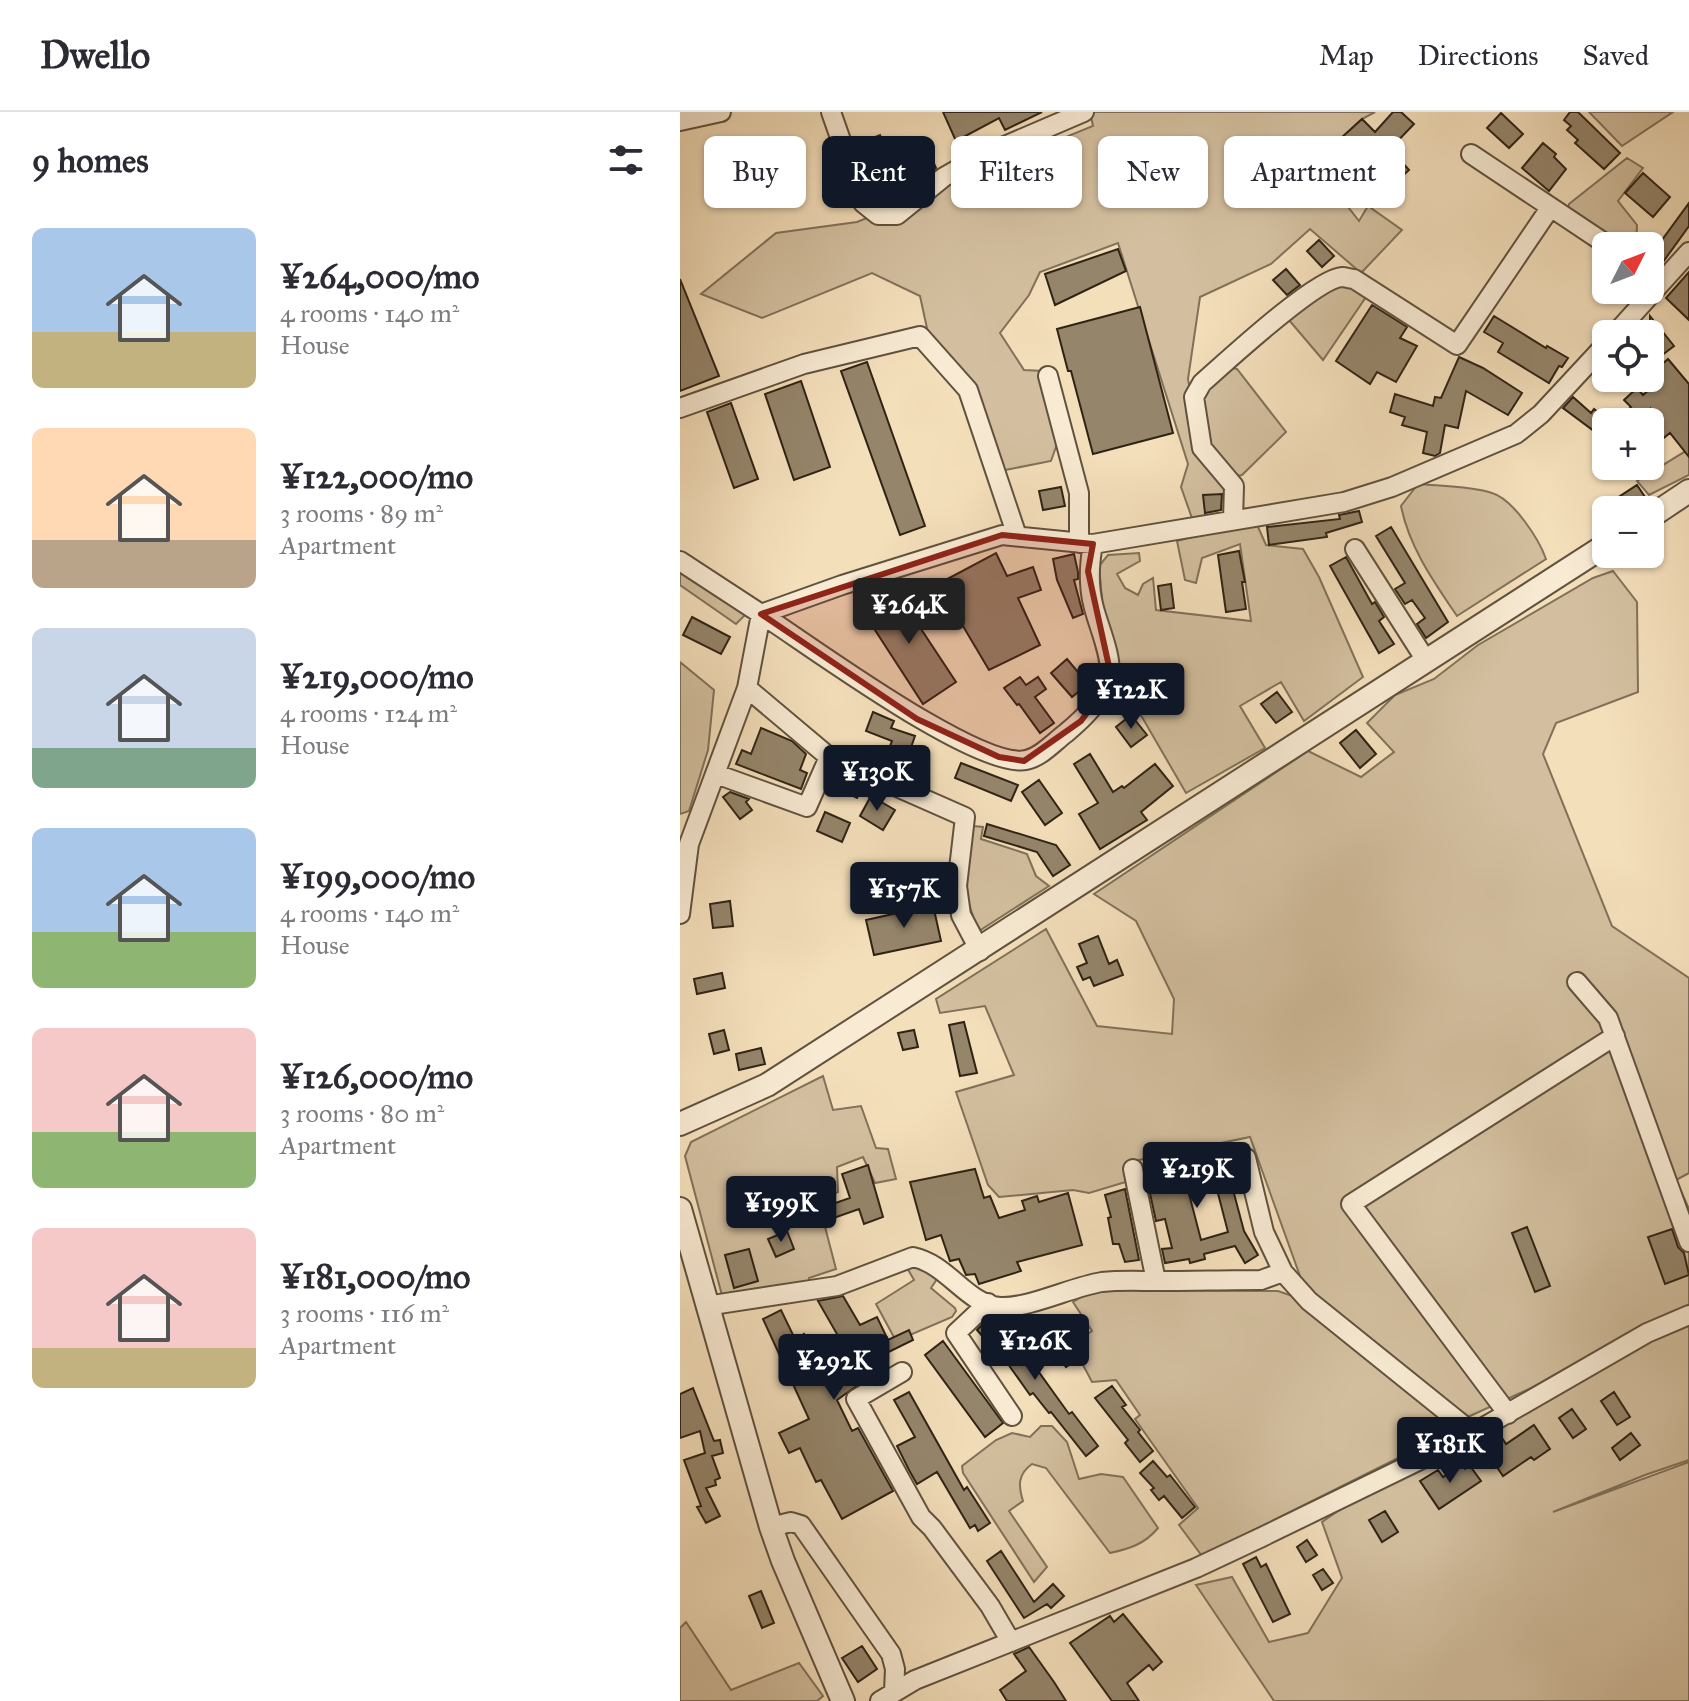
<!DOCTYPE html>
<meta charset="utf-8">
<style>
:root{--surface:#fff;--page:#f2f2f3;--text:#2b2b33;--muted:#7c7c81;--line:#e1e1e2;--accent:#111827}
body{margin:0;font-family:"IM FELL Great Primer",serif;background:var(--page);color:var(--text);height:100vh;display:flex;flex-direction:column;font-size:30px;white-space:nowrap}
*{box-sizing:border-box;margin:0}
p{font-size:26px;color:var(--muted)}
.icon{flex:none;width:44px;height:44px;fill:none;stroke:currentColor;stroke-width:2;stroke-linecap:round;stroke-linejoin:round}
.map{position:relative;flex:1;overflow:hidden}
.panel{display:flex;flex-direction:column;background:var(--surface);width:680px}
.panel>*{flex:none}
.banner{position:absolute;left:24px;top:24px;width:760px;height:72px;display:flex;gap:16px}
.needle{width:52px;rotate:48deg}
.tools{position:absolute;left:912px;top:120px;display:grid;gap:16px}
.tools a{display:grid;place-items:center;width:72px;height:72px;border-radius:12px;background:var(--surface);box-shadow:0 2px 6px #0004;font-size:40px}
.price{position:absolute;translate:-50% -68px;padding:0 18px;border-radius:8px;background:var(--accent);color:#fff;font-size:26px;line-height:52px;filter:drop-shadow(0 2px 4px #0008)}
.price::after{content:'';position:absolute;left:50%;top:48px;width:24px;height:18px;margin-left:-12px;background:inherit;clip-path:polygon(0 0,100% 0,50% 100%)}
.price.active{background:#222;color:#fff}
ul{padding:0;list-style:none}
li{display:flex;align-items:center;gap:24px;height:200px;padding:0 32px}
li span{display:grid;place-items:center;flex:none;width:224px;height:160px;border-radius:12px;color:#555}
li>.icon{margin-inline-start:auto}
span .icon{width:96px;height:96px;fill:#fffc;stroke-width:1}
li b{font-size:34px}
h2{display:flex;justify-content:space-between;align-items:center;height:96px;padding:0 32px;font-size:34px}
.tag{padding:0 28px;border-radius:12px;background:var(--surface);box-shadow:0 2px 6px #0004;font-size:28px;line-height:72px}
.tag.active{background:var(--accent);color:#fff}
header{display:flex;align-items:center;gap:48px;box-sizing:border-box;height:112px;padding:0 40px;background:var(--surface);border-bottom:2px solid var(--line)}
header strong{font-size:38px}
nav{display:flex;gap:44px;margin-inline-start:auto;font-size:28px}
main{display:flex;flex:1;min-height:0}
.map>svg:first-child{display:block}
.green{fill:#d3bf9f;stroke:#81715a;stroke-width:2}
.building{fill:#95856b;stroke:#2f2314;stroke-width:2;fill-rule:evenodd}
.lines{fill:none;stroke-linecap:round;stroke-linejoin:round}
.minor-casing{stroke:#60523e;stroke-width:22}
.tertiary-casing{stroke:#60523e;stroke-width:26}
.minor{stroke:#f8ead3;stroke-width:18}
.tertiary{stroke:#f8ead3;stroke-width:22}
.marked{fill:#8f2418;fill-opacity:0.2;stroke:#8f2418;stroke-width:6;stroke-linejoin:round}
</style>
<header>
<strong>Dwello</strong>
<nav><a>Map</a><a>Directions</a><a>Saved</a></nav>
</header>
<main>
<section class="panel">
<h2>9 homes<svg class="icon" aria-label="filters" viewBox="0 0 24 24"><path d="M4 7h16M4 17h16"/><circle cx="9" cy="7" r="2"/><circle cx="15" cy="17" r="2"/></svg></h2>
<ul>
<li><span style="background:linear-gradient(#a9c7e8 65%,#c2b280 0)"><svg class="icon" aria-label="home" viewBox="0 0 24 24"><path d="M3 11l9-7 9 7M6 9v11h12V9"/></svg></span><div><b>¥264,000/mo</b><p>4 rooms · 140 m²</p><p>House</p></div></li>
<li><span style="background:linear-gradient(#ffd9b3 70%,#b9a48a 0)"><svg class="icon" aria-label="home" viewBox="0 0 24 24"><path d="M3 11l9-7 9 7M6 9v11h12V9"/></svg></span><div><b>¥122,000/mo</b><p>3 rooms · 89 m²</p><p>Apartment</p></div></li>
<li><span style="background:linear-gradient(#c9d6e8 75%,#7fa58c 0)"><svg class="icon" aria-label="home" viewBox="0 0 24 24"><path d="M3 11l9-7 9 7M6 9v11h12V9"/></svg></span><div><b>¥219,000/mo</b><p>4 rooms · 124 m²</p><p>House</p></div></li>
<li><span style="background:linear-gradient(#a9c7e8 65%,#8fb573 0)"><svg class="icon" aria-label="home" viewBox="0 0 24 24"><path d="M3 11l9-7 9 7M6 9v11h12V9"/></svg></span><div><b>¥199,000/mo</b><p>4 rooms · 140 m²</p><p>House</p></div></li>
<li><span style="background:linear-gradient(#f6c9c9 65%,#8fb573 0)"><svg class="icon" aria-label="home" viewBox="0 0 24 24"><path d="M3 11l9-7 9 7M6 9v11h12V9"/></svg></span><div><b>¥126,000/mo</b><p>3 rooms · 80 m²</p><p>Apartment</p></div></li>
<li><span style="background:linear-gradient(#f6c9c9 75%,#c2b280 0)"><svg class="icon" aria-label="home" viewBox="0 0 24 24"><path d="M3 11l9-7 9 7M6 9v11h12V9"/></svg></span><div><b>¥181,000/mo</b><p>3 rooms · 116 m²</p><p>Apartment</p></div></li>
</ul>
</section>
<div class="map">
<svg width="1009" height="1589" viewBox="0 0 1009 1589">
<rect width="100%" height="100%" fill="#f4dfbb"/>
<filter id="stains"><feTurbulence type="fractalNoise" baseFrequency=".0025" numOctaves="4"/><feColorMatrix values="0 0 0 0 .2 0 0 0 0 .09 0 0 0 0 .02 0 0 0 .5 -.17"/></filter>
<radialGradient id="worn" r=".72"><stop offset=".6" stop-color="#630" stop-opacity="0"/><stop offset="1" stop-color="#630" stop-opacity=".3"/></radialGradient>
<path class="green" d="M410,0H695L682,7L654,34L645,65L679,109L688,94L722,118L681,161L630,117L591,152L520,185L508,267L520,334L551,377L550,402L513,409L501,375L508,352L438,131L360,160L349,183L320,221L344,258L364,259L377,332L371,349L320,359L297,278L248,221L240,184L192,161L82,206L21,182L96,121L177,110L413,14Z
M909,0H993L942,34Z
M947,46L963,56L938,89L957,113L956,134H946L888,98L889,92Z
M674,167L688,182L643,248L603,201Z
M548,255L557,257L606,320L562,363L553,365L527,331L521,282Z
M1009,337V363L969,383L957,369Z
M738,372C760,374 792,374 812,381C833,387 859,427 866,447L777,504C754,470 729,435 721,394Z
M575,408L586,433L623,437L639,465L683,565L624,609L601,570L560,594L585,636L506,681L462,605L444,585L439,574L440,559L424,510L419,454L428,443L459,441L460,449L437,462L445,476L458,483L463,472L473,466L476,498L571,509L560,432L522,446L516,471L505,468L497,429Z
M0,457L65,503L56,512L0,473Z
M933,459L957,490L958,580L876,611L863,642L932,814L1009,866V1061L996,1068L1009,1097V1204L779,1309L629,1189L570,1025L459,1048L450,1057L449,1069L409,1081L393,1078L319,1085L308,1073L276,980L334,963L305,894L260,901L256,887L366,817L417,914L492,922L494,887L456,809L414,782L628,639L681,665L714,640L687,611L715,583L754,567L798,533L913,466Z
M0,550L34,578L28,638L9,699L0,702Z
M293,714L303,715L301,727L347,742L356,764L369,774L299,819C279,776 286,758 293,714Z
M143,964L153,998L181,994L196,1036L208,1037L216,1067L195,1071L183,1045L157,1055L158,1080L138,1088L156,1157L129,1166L131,1178L44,1191L5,1044L11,1030Z
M227,1151L259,1164L251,1176L275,1196L276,1199L272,1205L216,1229L196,1192L234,1168L226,1154Z
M413,1178L598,1179L624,1188L767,1312L760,1325L522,1444L499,1413L518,1396L455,1307L460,1303L436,1268L412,1270L392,1232L412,1219L393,1190Z
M1009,1208V1348L965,1363L873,1400L1009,1350V1589H594L516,1473L552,1465L589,1530L628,1521L662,1466L642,1410L658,1399L654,1393Z
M361,1314H372L387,1330L399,1367L421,1362L443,1365L478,1416C465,1432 449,1437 430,1441L366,1356L352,1352C338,1362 338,1373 343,1389L329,1399L367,1455L354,1470L283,1361L282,1354L316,1328L332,1321L350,1325Z
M6,1510L51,1578L119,1551L143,1584L137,1589H0V1516Z"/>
<path class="building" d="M263,0H362L325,18L319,6L276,29Z
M713,0H721L734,12L710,37L729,58L696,88L649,37L682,7L695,20Z
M890,0H898L940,41L924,57L895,31L898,28L887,18L891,14L884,8Z
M821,1L843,22L829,36L807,16Z
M200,23L209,46L194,52L185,29Z
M244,29L256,56L247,63L217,74L211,58L234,49L229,35Z
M863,31L876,42L874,45L886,57L869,79L842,56Z
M963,61L990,85L973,105L945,81Z
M1009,91V114L983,150L971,143Z
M639,128L654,144L642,155L627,139Z
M438,137L446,159L375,193L365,162Z
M606,157L620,173L607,183L593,168Z
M1009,160V208L986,186Z
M0,167L39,264L0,279Z
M692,193L727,215L720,226L737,234L716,270L697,260L690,272L656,249Z
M460,195L493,321L413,342L391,259H388L377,217Z
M814,204L866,236L867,234L888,246L882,255L879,254L869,271L818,240L823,231L804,220Z
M970,204L994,234L981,244L970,231V222H953L970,208Z
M779,245L803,256L842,281L828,303L786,279L778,316L765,313L760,341L755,344L743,341L747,320L722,313L725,305L710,300L715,282L753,294L755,285L761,286Z
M988,247L1009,272V345L990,321L970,337V297L957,309L948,298L951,295L944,288L957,276L963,283L980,268L973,260Z
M187,250L245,414L220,423L161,259Z
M121,269L150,355L114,368L85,282Z
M893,285L911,301L914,297L926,307V328L883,296Z
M51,291L78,367L54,376L27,300Z
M957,373L967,388L952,398H919Z
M381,375L385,394L363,398L359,379Z
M542,382L541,398L525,401L523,383Z
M679,399L682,410L646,421L647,425L589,433L587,415L660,407L659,403Z
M711,415L768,510L746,526L737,512L745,506L732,488L725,492L715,477L725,471L696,424Z
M559,439L565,470H562L566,497L546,500L538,443Z
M316,441L327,464L353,455L361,478L338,486L360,533L309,558L258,472Z
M394,442L398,460V467L394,468L403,502L393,506L377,468L373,447Z
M666,445L692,492L695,490L704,505L699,509L714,532L699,541L650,454Z
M491,472L494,496L481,498L478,474Z
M214,476L276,570L243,592L182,498Z
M12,505L50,525L41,542L3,523Z
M387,547L408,572L392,585L371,561Z
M340,565L346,573L358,565L366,577L355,585L374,611L360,621L339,592L337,593L324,576Z
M597,580L612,600L596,611L581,592Z
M193,600L214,609L211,616L235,624L229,641L210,634L212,629L186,619Z
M451,603L467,623L451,635L436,615Z
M81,616L112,629L126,642L120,658L127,661L121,677L56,652L62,638L71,642Z
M676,618L696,642L680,656L660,631Z
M410,642L433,680L442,674L444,676L475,652L493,674L461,700L467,708L420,737L399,702L418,691L394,652Z
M281,651L338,673L331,689L275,666Z
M166,666L184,674L177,686L160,677Z
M359,668L382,701L365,713L342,680Z
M50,680L69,687L66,690L72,698L60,707L43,685Z
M191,684L215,698L203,718L180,704Z
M145,700L170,711L162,730L137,719Z
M307,712L376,733L390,753L373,764L357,740L304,724Z
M50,789L53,814L33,816L30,792Z
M253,793L261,829L194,843L186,808Z
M418,824L429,852L437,848L443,863L414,874L410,865L403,868L397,855L407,851L399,832Z
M42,861L45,876L17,882L14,867Z
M284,910L297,961L280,964L269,913Z
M44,918L49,938L34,942L29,922Z
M234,918L238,935L223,938L218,921Z
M81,936L85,952L59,958L56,942Z
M538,1041L545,1068L552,1074L564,1119L578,1143L565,1151L555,1134L524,1142L525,1147L510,1151L509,1147L485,1151L482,1137L492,1136L485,1107L476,1109L464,1054L471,1052L472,1057L518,1047ZM534,1066L548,1120L521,1128L507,1074Z
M188,1053L203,1105L184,1112L179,1097L148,1108L144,1095L170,1086L162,1062Z
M295,1057L304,1086L310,1084L319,1106L345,1098L342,1089L357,1084L359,1090L388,1081L402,1133L337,1150L341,1159L299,1172L295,1162L286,1163L279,1147L270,1149L261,1123L246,1128L230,1070Z
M445,1077L459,1148L445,1150L439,1132H433L428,1106L431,1105L425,1083Z
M847,1115L870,1174L855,1180L832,1121Z
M992,1117L998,1135L1004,1141L1009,1163L985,1172L968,1125Z
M107,1119L114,1137L96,1145L88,1127Z
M69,1137L78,1169L54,1176L45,1143Z
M163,1184L180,1213L197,1205L208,1228L229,1218L233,1228L178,1255L185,1268L157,1288L172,1319L178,1316L213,1379L162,1407L141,1368L136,1370L120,1336L109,1341L99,1321L129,1307L83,1207L101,1198L115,1227L124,1222L131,1236L157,1222L138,1189Z
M310,1205L318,1207L333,1224L389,1302L392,1300L418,1334L406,1344L371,1300L369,1301L353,1281L350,1283L313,1231L310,1233L297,1218L307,1208L311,1212Z
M380,1220L398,1246L386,1255L367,1229Z
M263,1229L323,1311L305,1325L245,1243Z
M432,1274L446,1293L442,1295L460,1318L458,1320L473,1339L460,1350L445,1331L448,1328L415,1286Z
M13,1276L34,1329L40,1328L43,1341L32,1344L40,1366L35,1368L36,1373L26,1376L40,1404L26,1411L17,1395L21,1394L4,1348L25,1341L20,1319L0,1326V1282Z
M229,1280L284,1378L287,1375L310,1411L298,1419L295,1413L290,1416L257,1360L237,1372L229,1358L217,1334L235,1325L214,1288Z
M934,1280L950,1305L937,1313L921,1289Z
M892,1297L906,1317L893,1326L879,1306Z
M854,1313L870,1337L854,1348L851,1345L823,1364L806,1339L812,1336L809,1331L820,1323L826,1332Z
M951,1321L960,1333L940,1348L932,1336Z
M473,1349L487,1365L490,1363L515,1395L502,1406L484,1384L479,1388L471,1378L474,1376L460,1361Z
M782,1352L785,1357L790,1354L801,1369L759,1397L740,1369L758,1358L763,1365Z
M705,1399L718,1420L702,1430L689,1408Z
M627,1428L637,1443L626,1450L617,1435Z
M321,1439L354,1490L373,1472L384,1484L371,1496L367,1492L344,1506L307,1449Z
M576,1445L581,1455L586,1452L610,1502L593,1510L563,1452Z
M643,1457L653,1471L642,1478L633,1463Z
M81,1479L94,1511L82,1516L69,1484Z
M443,1502L482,1550L473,1558L469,1553L447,1571L459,1589H432L390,1531L430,1504L434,1510Z
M182,1534L197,1557L178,1570L162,1546Z
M349,1535L374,1570L386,1589H327L320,1578L346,1559L334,1542Z"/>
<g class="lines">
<defs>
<path id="minor" d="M151,0L183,91L198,103H217L264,65L299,45L404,0
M0,9L41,0
M791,42L929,134
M935,222L1009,140
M368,264L399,381V431
M0,296L124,252L240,224L288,278L337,424
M553,408L554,374L522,336L514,285L522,271C546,250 635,167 662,165C666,165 670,167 674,167L777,233L870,96
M675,437L747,550
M0,449L81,502L162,473L322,423L413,432L664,390L712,375L836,322L861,302L926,232
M67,576L149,645L285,705L277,774L281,803L300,839
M36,662L127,695L149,645
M0,802L9,732L67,576L81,502C128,532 298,658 346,648C361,645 374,630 386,621C404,606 424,587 429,563C433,545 417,511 413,492C408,471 409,453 413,432
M897,870L928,906L1009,1130
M566,1046L584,1120L603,1160L629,1189L793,1321
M453,1057L476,1169
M308,1191L276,1221L332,1304
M26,1194L157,1174L233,1145C268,1152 288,1194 321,1195C350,1196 391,1175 422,1170C440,1168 459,1169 477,1169C512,1169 547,1168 581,1168L603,1160
M222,1260L176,1287L241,1405L252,1416L310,1494L331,1530
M828,1302L671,1092L935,924
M91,1415L111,1410L121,1413L211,1542L215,1557L214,1579
M200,1589L235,1568L516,1456L582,1425L781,1328L967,1221L1009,1203"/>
<path id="tertiary" d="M970,405L1009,379
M0,1012L87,973L926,433
M0,1097L91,1415L103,1449L163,1589"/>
</defs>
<use href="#minor" class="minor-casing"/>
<use href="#tertiary" class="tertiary-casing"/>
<use href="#minor" class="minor"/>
<use href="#tertiary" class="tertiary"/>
</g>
<path class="marked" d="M322,423L413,432L408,459L430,559L425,577L401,609L344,649L319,645L237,607L81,502Z"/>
<rect width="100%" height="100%" filter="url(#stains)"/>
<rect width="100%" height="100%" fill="url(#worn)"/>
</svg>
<div class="tools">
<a><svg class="needle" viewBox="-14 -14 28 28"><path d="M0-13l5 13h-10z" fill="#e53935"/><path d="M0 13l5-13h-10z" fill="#7c7c81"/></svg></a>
<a><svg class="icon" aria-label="locate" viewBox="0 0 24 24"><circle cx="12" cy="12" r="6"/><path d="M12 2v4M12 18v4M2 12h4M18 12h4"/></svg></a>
<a>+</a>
<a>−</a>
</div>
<b class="price active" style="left:229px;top:534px">¥264K</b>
<b class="price" style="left:451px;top:619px">¥122K</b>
<b class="price" style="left:197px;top:701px">¥130K</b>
<b class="price" style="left:224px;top:818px">¥157K</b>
<b class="price" style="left:517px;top:1098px">¥219K</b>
<b class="price" style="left:101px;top:1132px">¥199K</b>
<b class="price" style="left:355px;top:1270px">¥126K</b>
<b class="price" style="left:154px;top:1290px">¥292K</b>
<b class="price" style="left:770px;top:1373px">¥181K</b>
<div class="banner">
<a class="tag">Buy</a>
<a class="tag active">Rent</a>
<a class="tag">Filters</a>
<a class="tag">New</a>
<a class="tag">Apartment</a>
</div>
</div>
</main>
